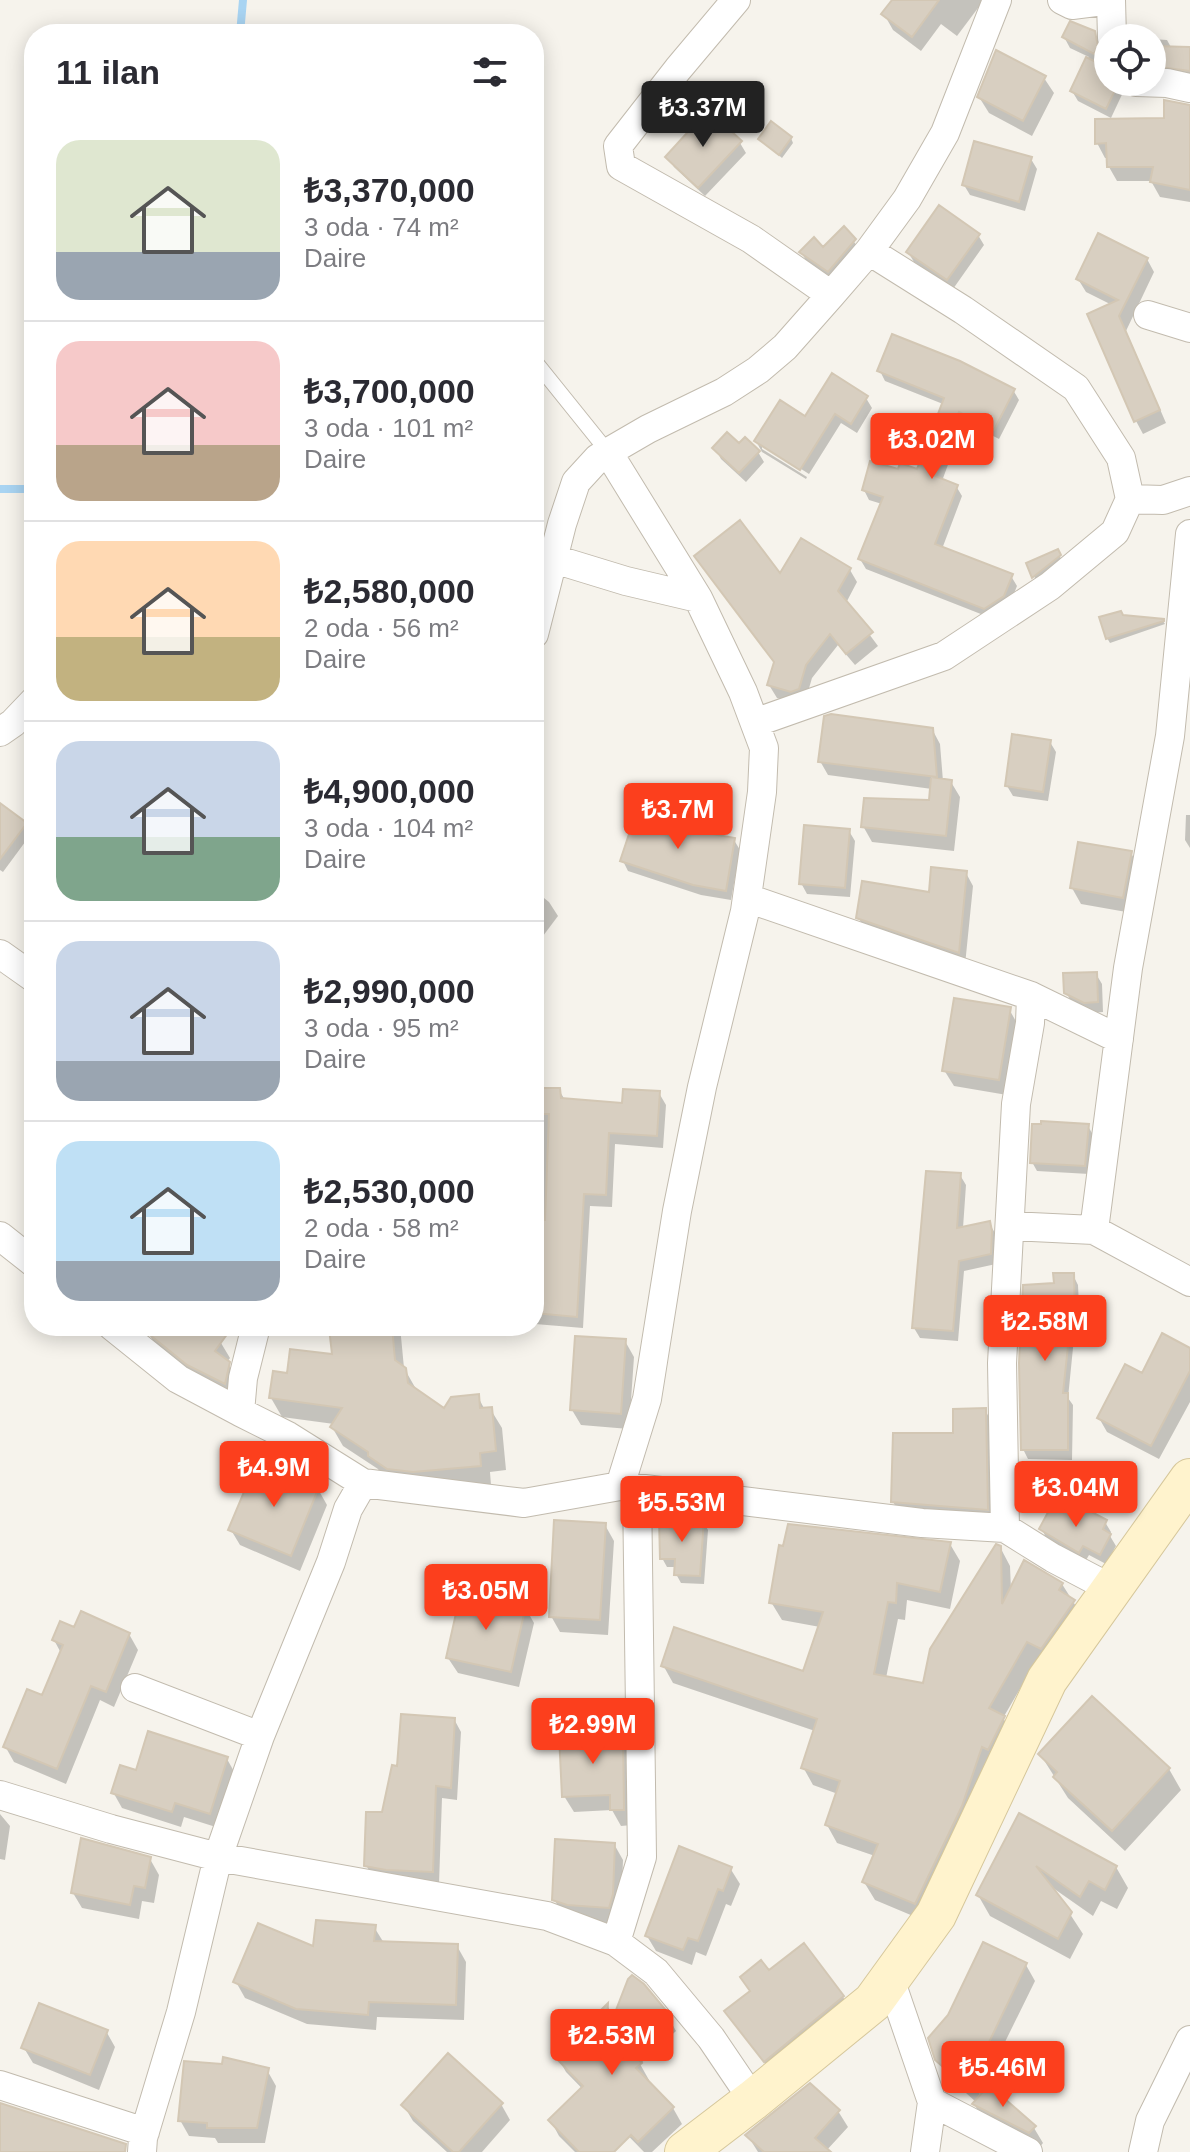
<!DOCTYPE html>
<html lang="tr">
<meta charset="utf-8">
<style>
:root{--surface:#fff;--page:#f7f7f7;--text:#2b2b33;--muted:#7c7c81;--line:#e1e1e2;--accent:#fc3f1d}
body{margin:0;font-family:Arial,sans-serif;background:var(--page);color:var(--text);height:100vh;display:flex;flex-direction:column;font-size:30px;white-space:nowrap}
*{box-sizing:border-box;margin:0}
p{font-size:26px;color:var(--muted)}
.icon{flex:none;width:44px;height:44px;fill:none;stroke:currentColor;stroke-width:2;stroke-linecap:round;stroke-linejoin:round}
.map{position:relative;flex:1;overflow:hidden}
.drawer{position:absolute;left:24px;top:24px;width:520px;height:1312px;display:flex;flex-direction:column;background:var(--surface);border-radius:32px;box-shadow:0 4px 20px #0003}
.drawer>*{flex:none}
.buttons{position:absolute;left:1094px;top:24px;display:grid;gap:16px}
.buttons a{display:grid;place-items:center;width:72px;height:72px;border-radius:50%;background:var(--surface);box-shadow:0 4px 20px #0003;font-size:40px}
.price{position:absolute;translate:-50% -68px;padding:0 18px;border-radius:8px;background:var(--accent);color:#fff;font-size:26px;line-height:52px;filter:drop-shadow(0 2px 4px #0008)}
.price::after{content:'';position:absolute;left:50%;top:48px;width:24px;height:18px;margin-left:-12px;background:inherit;clip-path:polygon(0 0,100% 0,50% 100%)}
.price.current{background:#222;color:#fff}
ul{padding:0;list-style:none}
li{display:flex;align-items:center;gap:24px;height:200px;padding:0 32px}
li+li{border-top:2px solid var(--line)}
li span{display:grid;place-items:center;flex:none;width:224px;height:160px;border-radius:24px;color:#555}
li>.icon{margin-inline-start:auto}
span .icon{width:96px;height:96px;fill:#fffc;stroke-width:1}
li b{font-size:34px}
h2{display:flex;justify-content:space-between;align-items:center;height:96px;padding:0 32px;font-size:34px}
.map>svg:first-child{display:block}
.shadow{fill:#0003}
.lines{fill:none;stroke-linecap:round;stroke-linejoin:round}
.stream{stroke:#a9d4f2;stroke-width:8}
.building{fill:#d8cfc1;stroke:#d3c7b4;stroke-width:2}
.lane-casing{stroke:#c2bbae;stroke-width:16}
.street-casing{stroke:#c2bbae;stroke-width:30}
.secondary-casing{stroke:#d6c79b;stroke-width:42}
.lane{stroke:#fff;stroke-width:14}
.street{stroke:#fff;stroke-width:28}
.secondary{stroke:#fff3cd;stroke-width:40}
</style>
<div class="map">
<svg width="1190" height="2152" viewBox="0 0 1190 2152">
<rect width="100%" height="100%" fill="#f6f3ec"/>
<path class="shadow" d="M894,0H984L957,36L941,24L921,51L893,30L884,14Z
M1093,33L1100,44L1102,58L1099,66L1108,70V82H1123L1126,86L1111,118L1078,101L1072,91L1089,57L1070,48L1064,37Z
M1152,39L1167,40L1172,49H1190V79L1152,75Z
M1044,78L1054,93L1032,136L989,113L979,97Z
M1190,106V202L1160,197L1151,181H1117L1109,167L1108,158H1105L1097,143L1166,119Z
M791,138L793,143L782,158L760,139Z
M740,143L746,153L705,196L674,167L668,157Z
M1031,159L1037,169L1025,211L970,195L964,185Z
M844,229L861,251L835,281L807,262L801,252L823,250Z
M978,235L984,245L953,289L914,262L908,252Z
M1147,259L1154,272L1126,331L1166,423L1143,434L1136,421L1112,305L1086,292L1078,279Z
M880,371L1013,390L1019,400L999,439L964,421L942,481L956,486L962,496L942,549L1011,576L1017,586L1009,606L991,618L866,569L860,559L882,504L869,500L864,490L899,471L918,472L943,404L885,381Z
M866,398L872,408L857,433L841,423L809,474L762,444V449L807,477L806,479L762,452L756,441L806,419Z
M740,446L758,452L764,462L746,482L721,459L715,448Z
M1057,552L1062,560L1036,580L1028,564Z
M696,556L781,576L850,570L857,582L846,603L878,646L855,665L838,645L812,678L805,702L799,704L777,698L769,685L776,664Z
M1163,621L1165,624L1110,643L1107,638Z
M932,729L940,744L943,781L951,782L960,797L954,851L872,842L863,826L931,802L932,789L828,775L820,761Z
M1050,742L1056,752L1048,801L1013,796L1007,786Z
M0,805L25,824L31,834L3,872L0,870Z
M1186,815H1190V848L1185,840Z
M678,823L683,831L734,840L740,850L731,900L701,895L628,871L623,861Z
M849,831L855,841L850,897L807,894L801,883Z
M1131,853L1140,869L1132,913L1081,904L1072,888Z
M966,873L973,886L965,965L866,931L858,917L930,895Z
M534,890L549,902L558,916L534,948Z
M1096,974L1102,984L1103,1012L1091,1013L1072,1003L1066,992Z
M1009,1009L1018,1025L1007,1095L954,1086L944,1070Z
M559,1090L565,1100L624,1105L659,1093L666,1105L663,1148L615,1144L612,1207L590,1206L583,1328L535,1324L534,1322V1093Z
M1088,1126L1093,1135L1089,1174L1037,1171L1032,1162Z
M960,1175L966,1185L963,1228L989,1223L995,1233L996,1264L964,1271L958,1341L920,1338L914,1328Z
M1073,1275L1078,1285L1080,1327L1075,1328L1068,1398L1073,1405L1072,1460L1028,1459L1023,1449L1056,1285Z
M331,1326H400L404,1368L416,1389L444,1410L478,1397L485,1410H491L502,1428L506,1470L490,1472L491,1485L425,1490L381,1475L378,1469L343,1446L332,1427L334,1424L282,1417L271,1398L289,1375L334,1357Z
M149,1334L221,1343L230,1358L227,1362L237,1379L234,1398L198,1380L157,1347Z
M625,1341L634,1357L629,1429L581,1425L572,1410Z
M1190,1350V1402L1159,1459L1107,1432L1099,1418Z
M985,1410L994,1426L996,1525L902,1517L893,1502L955,1435Z
M318,1489L327,1505L300,1571L240,1545L231,1530Z
M1080,1519L1105,1522L1111,1532L1110,1536L1116,1546L1106,1564L1089,1555L1085,1562L1047,1540L1042,1529Z
M703,1521L708,1530L704,1584L681,1583L676,1574V1567H667L662,1558Z
M605,1525L614,1541L608,1635L560,1632L551,1616Z
M950,1544L960,1561L950,1609L907,1600L905,1620L898,1619L886,1678L925,1685L1000,1547L1010,1566L1011,1590L1062,1584L1084,1619L1051,1666L1038,1658L1003,1718L1014,1735L925,1921L875,1900L864,1882L875,1856L837,1843L827,1825L838,1794L813,1785L803,1767L815,1731L673,1683L663,1665L804,1673L820,1627L782,1620L771,1602Z
M525,1607L534,1623L519,1687L458,1673L448,1658Z
M75,1629L129,1634L138,1650L114,1707L100,1700L66,1784L14,1762L5,1746L43,1697L61,1653L54,1640Z
M454,1719L461,1732L457,1800L442,1798L439,1884L373,1878L366,1865L399,1768Z
M622,1733L631,1749L632,1825L621,1826L612,1810L574,1812L564,1796Z
M1040,1754L1169,1769L1181,1790L1125,1851L1068,1798Z
M227,1759L236,1775L219,1828L184,1817L181,1827L122,1808L113,1792L137,1772Z
M0,1814L10,1826L5,1860L0,1859Z
M1020,1816L1116,1867L1128,1888L1117,1909L1101,1901L1093,1916L1053,1888L1083,1934L1070,1959L990,1916L978,1895Z
M614,1844L623,1860L621,1911L617,1923L577,1921L563,1915L554,1899Z
M150,1859L159,1875L154,1903L142,1901L139,1919L82,1908L73,1893Z
M730,1868L740,1884L731,1906L726,1904L706,1956L696,1952L692,1965L656,1951L647,1936Z
M374,1927L384,1943L457,1946L466,1962L464,2020L377,2017L376,2030L307,2024L245,1998L236,1982Z
M1026,1965L1035,1981L977,2099L1034,2128L1043,2143L1039,2148L983,2119L974,2104L976,2102L947,2076L937,2059Z
M768,1973L843,1997L852,2013L774,2076L727,2011L751,1993Z
M608,2007L615,2019L667,2015L676,2031L640,2064L649,2080L647,2082L673,2108L682,2124L652,2152H644L566,2072L557,2056Z
M106,2031L115,2047L99,2090L33,2063L24,2048Z
M267,2070L276,2086L265,2143H218L215,2138L189,2136L180,2120Z
M501,2104L510,2120L482,2152H447L413,2121L404,2106Z
M838,2111L848,2127L826,2151L828,2152H758L748,2136Z
M551,2121L599,2152H575L559,2136Z"/>
<g class="lines">
<path class="stream" d="M240,34L243,0
M0,489H34"/>
</g>
<path class="building" d="M892,0H939L912,37L881,14Z
M1070,21L1095,31L1098,47L1094,54L1062,37Z
M1152,46L1190,47V71L1152,66Z
M996,50L1046,76L1023,121L977,97Z
M1086,57L1108,68V82H1119L1106,109L1070,91Z
M1164,100L1190,105V190L1150,182L1153,167H1107L1106,143L1095,144V119L1164,118Z
M708,110L742,141L698,188L665,157Z
M771,121L792,137L779,155L758,139Z
M974,141L1032,157L1019,202L962,185Z
M939,205L980,234L947,280L906,252Z
M844,226L856,239L828,272L799,252L814,237L823,247Z
M1098,233L1148,258L1119,316L1160,410L1134,422L1087,314L1118,300L1076,279Z
M892,334L960,361L1015,389L994,430L959,412L935,476L958,485L935,544L1013,574L1004,596L984,609L858,559L883,497L862,490L870,461L898,469L900,463L917,469L944,398L877,371Z
M832,373L868,396L851,424L835,414L800,470L754,441L780,400L805,416Z
M727,432L739,443L745,437L760,451L739,473L712,448Z
M740,520L780,573L801,538L851,568L838,591L873,632L846,654L830,634L806,665L799,689L791,692L767,685L774,662L694,556Z
M1058,549L1061,555L1032,578L1026,563Z
M1121,611L1123,615L1164,619V621L1106,639L1099,617Z
M831,714L933,728L937,777L818,762L824,716Z
M1012,734L1051,740L1043,792L1005,786Z
M931,777L952,780L946,836L861,827L864,798L929,800Z
M0,803L27,823L0,859Z
M638,807L680,822L678,828L735,838L726,891L693,885L620,861Z
M804,825L850,829L845,888L799,884Z
M1078,842L1132,851L1123,898L1070,888Z
M931,867L967,871L959,953L856,918L862,881L929,892Z
M1097,972L1098,1002L1084,1003L1064,993L1063,973Z
M954,998L1011,1007L999,1080L942,1071Z
M535,1088H560L561,1098L622,1103L623,1089L660,1091L657,1136L609,1133L606,1195L584,1194L577,1317L534,1313L536,1220H545L549,1114H536Z
M1041,1121L1089,1124L1085,1166L1030,1163L1032,1124H1041Z
M926,1171L961,1173L957,1228L990,1221L992,1231L991,1254L959,1261L953,1331L912,1328Z
M1053,1273H1074L1075,1318H1071L1063,1393H1068V1450H1021L1019,1363L1023,1285L1054,1283Z
M139,1326H233L215,1351L230,1362L225,1384L187,1365Z
M356,1326H392L395,1360L406,1368L408,1383L444,1408L451,1397L479,1394L480,1408L492,1407L496,1451L480,1453L481,1466L413,1472L387,1469L368,1456V1452L330,1427L342,1408L269,1398L273,1371L287,1373L290,1349L332,1354L329,1328Z
M1162,1333L1190,1348V1371L1151,1446L1097,1418L1125,1364L1142,1373Z
M575,1336L626,1339L621,1414L570,1410Z
M986,1408L988,1510L891,1502L893,1433H953V1409Z
M257,1461L319,1487L291,1556L228,1530Z
M1053,1503L1079,1516L1084,1508L1107,1520L1103,1529L1111,1534L1100,1555L1083,1546L1079,1553L1039,1529Z
M659,1518L704,1519L700,1576L674,1575L675,1559H660Z
M554,1520L606,1523L600,1620L549,1617Z
M788,1524L951,1542L940,1592L897,1583L896,1603L888,1602L874,1674L923,1683L930,1649L996,1544L1001,1546L1002,1604L1024,1560L1063,1583L1059,1590L1075,1600L1041,1649L1027,1642L989,1708L1005,1716L988,1750L982,1747L962,1806L915,1904L862,1882L878,1844L825,1825L840,1781L801,1768L817,1719L661,1666L674,1627L803,1671L823,1612L769,1603L779,1545L783,1546Z
M461,1591L526,1605L511,1672L446,1658Z
M81,1611L130,1633L106,1692L91,1686L57,1769L3,1747L27,1689L42,1695L63,1645L52,1640L60,1621L74,1627Z
M1092,1696L1170,1768L1112,1831L1053,1777L1057,1772L1038,1754Z
M401,1714L455,1718L451,1788L436,1786L433,1872L386,1870L364,1866L366,1812H382L392,1765L397,1766Z
M148,1731L228,1757L210,1814L175,1803L172,1812L111,1793L120,1765L136,1770Z
M623,1731L624,1810H610V1795L562,1797L559,1734Z
M1019,1813L1117,1866L1105,1890L1089,1881L1080,1897L1036,1866L1072,1912L1058,1939L976,1895Z
M81,1838L151,1857L145,1888L134,1886L130,1905L71,1893Z
M555,1839L615,1843L613,1894L609,1908L567,1905L552,1900Z
M679,1846L732,1867L723,1891L718,1889L698,1941L688,1938L683,1950L645,1936Z
M316,1920L376,1925L374,1941L458,1944L456,2005L369,2002L368,2015L296,2009L233,1982L258,1923L313,1946Z
M983,1942L1027,1963L967,2088L935,2060L928,2038L948,2015Z
M804,1943L844,1996L764,2062L724,2011L750,1991L740,1977L761,1960L769,1970Z
M632,1975L644,1984L669,2014L630,2050L642,2063L636,2068L674,2107L638,2142L631,2135L614,2152H579L548,2120L583,2086L554,2056L608,2003L606,2036L628,1979Z
M39,2003L108,2030L90,2075L21,2048Z
M448,2053L503,2103L459,2152H453L401,2105Z
M223,2057L269,2068L257,2128H207V2123L178,2121L184,2061L222,2064Z
M810,2083L840,2110L815,2138L831,2152H764L745,2135Z
M989,2085L1036,2126L1029,2133L972,2104Z
M0,2103L126,2144L125,2152H0Z"/>
<g class="lines">
<defs>
<path id="lane" d="M534,360L608,452"/>
<path id="street" d="M736,0L678,69L618,146L621,166L751,239L831,295
M1062,0L1072,5L1111,0
M1111,0L1112,38
M1136,82L1167,83L1190,88
M1148,315L1190,328
M608,452L698,598L743,692L764,748L762,792L745,911L702,1087L677,1211L647,1399L620,1486
M1130,499L1163,500L1190,491
M554,559L626,581L698,598
M534,634L562,524L576,482L598,458L648,429L724,392L758,370L785,347L831,295L869,251L907,199L945,133L997,0
M757,722L944,656L1050,586L1115,532L1130,499L1121,458L1076,388L963,310L869,251
M0,732L13,723L34,701
M747,898L1031,996L1119,1039
M0,954L34,978
M1011,1226L1094,1230L1190,1282
M1094,1230L1128,968L1170,736L1190,534
M0,1236L34,1263
M112,1326L178,1379L240,1412
M363,1483L524,1503L620,1486L922,1523L1005,1528L1053,1558L1112,1589
M1005,1528L1002,1363L1016,1104L1030,1023L1031,996
M135,1688L260,1736
M0,1795L111,1829L218,1857L547,1916L616,1942L656,1972L711,2038L753,2100
M616,1942L642,1857L637,1489
M890,1979L932,2102L925,2152
M0,2085L145,2132
M932,2102L1028,2152
M142,2152L143,2138L181,2012L218,1857L260,1736L331,1562L348,1509L363,1483L288,1436L240,1412L243,1378L256,1326
M1143,2152L1150,2121L1190,2040"/>
<path id="secondary" d="M685,2152L753,2100L873,2002L936,1915L1047,1680L1190,1479"/>
</defs>
<use href="#lane" class="lane-casing"/>
<use href="#street" class="street-casing"/>
<use href="#secondary" class="secondary-casing"/>
<use href="#lane" class="lane"/>
<use href="#street" class="street"/>
<use href="#secondary" class="secondary"/>
</g>
</svg>
<div class="buttons">
<a><svg class="icon" aria-label="locate" viewBox="0 0 24 24"><circle cx="12" cy="12" r="6"/><path d="M12 2v4M12 18v4M2 12h4M18 12h4"/></svg></a>
</div>
<b class="price current" style="left:703px;top:149px">₺3.37M</b>
<b class="price" style="left:932px;top:481px">₺3.02M</b>
<b class="price" style="left:678px;top:851px">₺3.7M</b>
<b class="price" style="left:1045px;top:1363px">₺2.58M</b>
<b class="price" style="left:274px;top:1509px">₺4.9M</b>
<b class="price" style="left:1076px;top:1529px">₺3.04M</b>
<b class="price" style="left:682px;top:1544px">₺5.53M</b>
<b class="price" style="left:486px;top:1632px">₺3.05M</b>
<b class="price" style="left:593px;top:1766px">₺2.99M</b>
<b class="price" style="left:612px;top:2077px">₺2.53M</b>
<b class="price" style="left:1003px;top:2109px">₺5.46M</b>
<section class="drawer">
<h2>11 ilan<svg class="icon" aria-label="filters" viewBox="0 0 24 24"><path d="M4 7h16M4 17h16"/><circle cx="9" cy="7" r="2"/><circle cx="15" cy="17" r="2"/></svg></h2>
<ul>
<li><span style="background:linear-gradient(#dfe7d0 70%,#9aa5b1 0)"><svg class="icon" aria-label="home" viewBox="0 0 24 24"><path d="M3 11l9-7 9 7M6 9v11h12V9"/></svg></span><div><b>₺3,370,000</b><p>3 oda · 74 m²</p><p>Daire</p></div></li>
<li><span style="background:linear-gradient(#f6c9c9 65%,#b9a48a 0)"><svg class="icon" aria-label="home" viewBox="0 0 24 24"><path d="M3 11l9-7 9 7M6 9v11h12V9"/></svg></span><div><b>₺3,700,000</b><p>3 oda · 101 m²</p><p>Daire</p></div></li>
<li><span style="background:linear-gradient(#ffd9b3 60%,#c2b280 0)"><svg class="icon" aria-label="home" viewBox="0 0 24 24"><path d="M3 11l9-7 9 7M6 9v11h12V9"/></svg></span><div><b>₺2,580,000</b><p>2 oda · 56 m²</p><p>Daire</p></div></li>
<li><span style="background:linear-gradient(#c9d6e8 60%,#7fa58c 0)"><svg class="icon" aria-label="home" viewBox="0 0 24 24"><path d="M3 11l9-7 9 7M6 9v11h12V9"/></svg></span><div><b>₺4,900,000</b><p>3 oda · 104 m²</p><p>Daire</p></div></li>
<li><span style="background:linear-gradient(#c9d6e8 75%,#9aa5b1 0)"><svg class="icon" aria-label="home" viewBox="0 0 24 24"><path d="M3 11l9-7 9 7M6 9v11h12V9"/></svg></span><div><b>₺2,990,000</b><p>3 oda · 95 m²</p><p>Daire</p></div></li>
<li><span style="background:linear-gradient(#bfe0f5 75%,#9aa5b1 0)"><svg class="icon" aria-label="home" viewBox="0 0 24 24"><path d="M3 11l9-7 9 7M6 9v11h12V9"/></svg></span><div><b>₺2,530,000</b><p>2 oda · 58 m²</p><p>Daire</p></div></li>
</ul>
</section>
</div>
